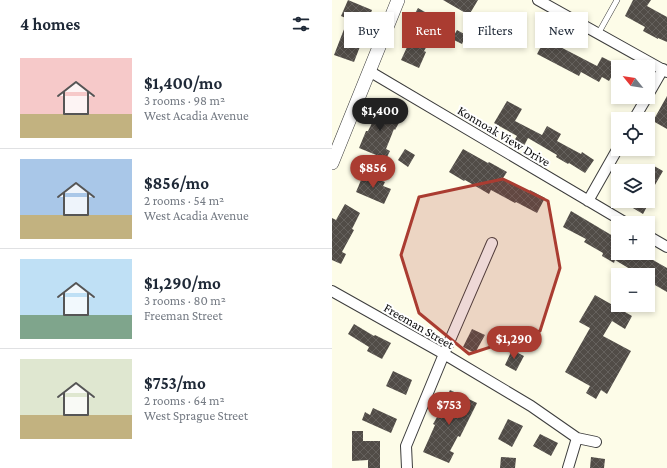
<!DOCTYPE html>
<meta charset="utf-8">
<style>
:root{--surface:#fff;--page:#f2f2f3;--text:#1f2937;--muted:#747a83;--line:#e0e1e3;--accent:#aa3c31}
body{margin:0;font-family:"Crimson Pro",serif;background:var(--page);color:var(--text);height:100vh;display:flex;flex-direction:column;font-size:15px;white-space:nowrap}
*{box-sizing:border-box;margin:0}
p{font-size:13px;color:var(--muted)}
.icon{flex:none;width:22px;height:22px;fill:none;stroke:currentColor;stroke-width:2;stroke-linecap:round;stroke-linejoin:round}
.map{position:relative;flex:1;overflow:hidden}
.drawer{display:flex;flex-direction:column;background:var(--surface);width:332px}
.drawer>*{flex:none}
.guide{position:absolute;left:12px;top:12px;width:263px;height:36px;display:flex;gap:8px}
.needle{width:26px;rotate:300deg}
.tools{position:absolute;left:279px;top:60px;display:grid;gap:8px}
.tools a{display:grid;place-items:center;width:44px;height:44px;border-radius:0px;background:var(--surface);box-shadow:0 2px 6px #0003;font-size:20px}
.price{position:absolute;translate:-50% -34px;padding:0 9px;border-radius:14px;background:var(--accent);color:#fff;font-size:13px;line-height:26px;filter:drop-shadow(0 1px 2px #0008)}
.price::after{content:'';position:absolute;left:50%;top:24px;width:12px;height:9px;margin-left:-6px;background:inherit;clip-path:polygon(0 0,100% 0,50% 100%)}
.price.active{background:#222;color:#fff}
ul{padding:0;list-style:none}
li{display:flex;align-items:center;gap:12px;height:100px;padding:0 20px}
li+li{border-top:1px solid var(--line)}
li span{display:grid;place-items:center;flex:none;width:112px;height:80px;border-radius:0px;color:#555}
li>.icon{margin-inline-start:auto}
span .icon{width:48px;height:48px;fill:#fffc;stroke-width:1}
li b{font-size:17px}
h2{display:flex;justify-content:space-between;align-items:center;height:48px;padding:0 20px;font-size:17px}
.tag{padding:0 14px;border-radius:0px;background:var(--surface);box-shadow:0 2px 6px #0003;font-size:14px;line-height:36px}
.tag.active{background:var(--accent);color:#fff}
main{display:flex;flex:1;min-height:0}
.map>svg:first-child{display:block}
.building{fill:url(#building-cross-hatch)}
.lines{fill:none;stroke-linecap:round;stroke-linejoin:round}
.service-casing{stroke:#3d3d3d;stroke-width:6}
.minor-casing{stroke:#3d3d3d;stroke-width:12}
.tertiary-casing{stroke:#3d3d3d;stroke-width:14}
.service{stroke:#fff;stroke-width:5}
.minor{stroke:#fff;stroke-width:10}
.tertiary{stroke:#fff;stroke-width:13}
.marked{fill:#aa3c31;fill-opacity:0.2;stroke:#aa3c31;stroke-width:3;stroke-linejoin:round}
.labels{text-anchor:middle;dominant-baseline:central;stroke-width:4;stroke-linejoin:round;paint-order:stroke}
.street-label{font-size:13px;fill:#0a0a0a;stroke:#fff}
</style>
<main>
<section class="drawer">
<h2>4 homes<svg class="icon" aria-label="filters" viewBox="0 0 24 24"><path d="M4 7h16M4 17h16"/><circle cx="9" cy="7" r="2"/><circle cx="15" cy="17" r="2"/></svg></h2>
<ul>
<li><span style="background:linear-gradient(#f6c9c9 70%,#c2b280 0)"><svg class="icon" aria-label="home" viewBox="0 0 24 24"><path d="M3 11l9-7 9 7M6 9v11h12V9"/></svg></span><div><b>$1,400/mo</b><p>3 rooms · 98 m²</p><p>West Acadia Avenue</p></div></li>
<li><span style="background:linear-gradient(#a9c7e8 70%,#c2b280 0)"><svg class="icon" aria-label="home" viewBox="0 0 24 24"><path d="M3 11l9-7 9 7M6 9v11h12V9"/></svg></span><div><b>$856/mo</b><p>2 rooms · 54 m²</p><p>West Acadia Avenue</p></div></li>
<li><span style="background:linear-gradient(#bfe0f5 70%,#7fa58c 0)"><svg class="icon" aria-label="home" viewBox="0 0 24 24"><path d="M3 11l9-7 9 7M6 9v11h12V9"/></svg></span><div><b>$1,290/mo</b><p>3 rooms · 80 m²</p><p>Freeman Street</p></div></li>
<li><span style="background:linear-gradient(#dfe7d0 70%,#c2b280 0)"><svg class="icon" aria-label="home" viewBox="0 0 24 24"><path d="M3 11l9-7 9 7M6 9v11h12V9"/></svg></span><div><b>$753/mo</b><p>2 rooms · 64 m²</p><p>West Sprague Street</p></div></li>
</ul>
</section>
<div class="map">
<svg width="335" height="468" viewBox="0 0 335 468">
<defs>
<pattern id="building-cross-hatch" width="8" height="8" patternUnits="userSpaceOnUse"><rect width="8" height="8" fill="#514c47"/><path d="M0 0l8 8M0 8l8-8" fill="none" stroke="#65615d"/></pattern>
</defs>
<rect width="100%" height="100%" fill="#fdfce8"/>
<path class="building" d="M16,0L40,10L27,44H29L22,62L2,55L16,19L9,16Z
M111,0H146L137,15Z
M301,0H319L315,6L335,17V42L326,38V39L311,31L313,27L293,16Z
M86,8L100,16L96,24L105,29L92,51L94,52L87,68L69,60L83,30L76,26Z
M125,30L134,35L130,44L120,39Z
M213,39L265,66L270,57L286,65L277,81L270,77L267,82L249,72L247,76L205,54Z
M335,96V129L321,121Z
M49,101L59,106L56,112L69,119L63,130L62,129L54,149L58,151L54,159L27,148L34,131H36L44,115L43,114Z
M175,101L190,109L183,121L210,135L215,126L229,134L225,141L249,154L250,152L262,160L253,173L237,163L236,164L224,157L225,155L196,138L192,146L182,141L185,136L162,123Z
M73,149L83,155L76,167L66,160Z
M131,149L156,163L157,162L175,172L171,178L197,193L198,190L213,198L205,213L184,202L183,203L159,190L157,194L133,180L132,181L117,172Z
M322,166L331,171L316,197V176Z
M32,173L53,182L51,186L59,189L52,204L24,192Z
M289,201H318L311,214Z
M13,204L28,213L20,229L22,230L10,252L14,254L9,264L0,260V218L4,220Z
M239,211L286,239V253H316L314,256L335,268V292L316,281V275H308L283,260L282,263L270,256L271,253H270H271L252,242L254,239L231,227Z
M263,295L300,316L293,329L280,321L271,336L299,351L275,394L269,390L264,399L254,393L258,386L233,372L258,328L247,322Z
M22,324L42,336L43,335L59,343L50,359L35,351L37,347L16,334Z
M140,329L153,335L143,353L131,347Z
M180,350L192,356L184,371L173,365Z
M61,371L80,380L74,395L54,386Z
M118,390L145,403L128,437L126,436L118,451L122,453L117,463L91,452L103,425L101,424L111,407H110Z
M41,408L65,419L59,433L30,420L33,412L38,415Z
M176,419L191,426L180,447L166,439Z
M20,431H31V441H48V468H36V460L20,461Z
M208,434L226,443L219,456L201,446Z
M169,457L184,458L183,468H168Z
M259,457L273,459L272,468H258Z"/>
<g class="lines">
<defs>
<path id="service" d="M266,34L285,0"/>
<path id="minor" d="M206,0L335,72
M37,71L294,223
M316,95L331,69
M302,119L315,97
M256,201L286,148
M316,236L335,247
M0,291L112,354L199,406L245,438L264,442
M75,468L74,446L112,354L160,243
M236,468L245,438"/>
<path id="tertiary" d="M0,163L66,0"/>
</defs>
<use href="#service" class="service-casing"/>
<use href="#minor" class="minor-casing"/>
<use href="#tertiary" class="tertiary-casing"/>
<use href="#service" class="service"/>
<use href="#minor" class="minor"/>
<use href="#tertiary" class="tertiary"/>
</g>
<path class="marked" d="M171,179L216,201L228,268L208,331L137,354L87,313L69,255L87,197Z"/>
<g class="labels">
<g class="street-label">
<text transform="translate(172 136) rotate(31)">Konnoak View Drive</text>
<text transform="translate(87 326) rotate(30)">Freeman Street</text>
</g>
</g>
</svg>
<div class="tools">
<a><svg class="needle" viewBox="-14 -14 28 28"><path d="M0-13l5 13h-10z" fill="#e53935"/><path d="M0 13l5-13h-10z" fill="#747a83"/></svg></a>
<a><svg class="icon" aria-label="locate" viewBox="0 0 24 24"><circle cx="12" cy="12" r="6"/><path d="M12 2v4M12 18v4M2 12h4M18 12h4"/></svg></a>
<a><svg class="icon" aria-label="layers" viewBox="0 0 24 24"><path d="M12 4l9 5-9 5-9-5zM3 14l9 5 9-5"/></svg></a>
<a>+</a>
<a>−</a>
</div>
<b class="price active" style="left:48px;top:132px">$1,400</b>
<b class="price" style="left:41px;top:189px">$856</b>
<b class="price" style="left:182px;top:360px">$1,290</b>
<b class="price" style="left:117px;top:426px">$753</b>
<div class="guide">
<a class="tag">Buy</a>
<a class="tag active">Rent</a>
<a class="tag">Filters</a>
<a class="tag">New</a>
</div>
</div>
</main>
